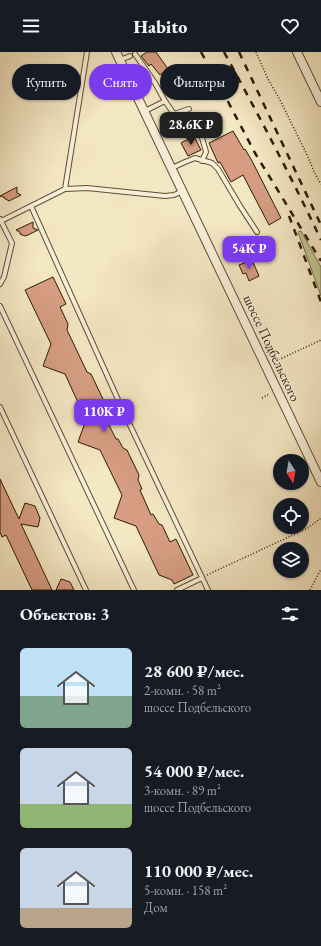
<!DOCTYPE html>
<html lang="ru">
<meta charset="utf-8">
<style>
:root{--surface:#171b24;--page:#20242c;--text:#f1f3f6;--muted:#9ea1a6;--accent:#7c3aed}
body{margin:0;font-family:"EB Garamond",serif;background:var(--page);color:var(--text);height:100vh;display:flex;flex-direction:column;font-size:15px;white-space:nowrap}
*{box-sizing:border-box;margin:0}
p{font-size:13px;color:var(--muted)}
.icon{flex:none;width:22px;height:22px;fill:none;stroke:currentColor;stroke-width:2;stroke-linecap:round;stroke-linejoin:round}
.map{position:relative;height:538px;overflow:hidden}
.sheet{display:flex;flex-direction:column;background:var(--surface);flex:1}
.sheet>*{flex:none}
.guide{position:absolute;left:12px;top:12px;width:297px;height:36px;display:flex;gap:8px}
.needle{width:26px;rotate:169deg}
.buttons{position:absolute;left:273px;top:402px;display:grid;gap:8px}
.buttons a{display:grid;place-items:center;width:36px;height:36px;border-radius:50%;background:var(--surface);box-shadow:0 1px 3px #0004;font-size:20px}
.price{position:absolute;translate:-50% -34px;padding:0 9px;border-radius:8px;background:var(--accent);color:#fff;font-size:13px;line-height:26px;filter:drop-shadow(0 1px 2px #0008)}
.price::after{content:'';position:absolute;left:50%;top:24px;width:12px;height:9px;margin-left:-6px;background:inherit;clip-path:polygon(0 0,100% 0,50% 100%)}
.price.selected{background:#222;color:#fff}
ul{padding:0;list-style:none}
li{display:flex;align-items:center;gap:12px;height:100px;padding:0 20px}
li span{display:grid;place-items:center;flex:none;width:112px;height:80px;border-radius:6px;color:#555}
li>.icon{margin-inline-start:auto}
span .icon{width:48px;height:48px;fill:#fffc;stroke-width:1}
li b{font-size:17px}
h2{display:flex;justify-content:space-between;align-items:center;height:48px;padding:0 20px;font-size:17px}
.tag{padding:0 14px;border-radius:18px;background:var(--surface);box-shadow:0 1px 3px #0004;font-size:14px;line-height:36px}
.tag.selected{background:var(--accent);color:#fff}
header{display:flex;justify-content:space-between;align-items:center;height:52px;padding:0 20px;background:var(--surface);font-size:18px;font-weight:800}
.map>svg:first-child{display:block}
.green{fill:#c1c490;stroke:#76704a}
.building{fill:#d69d82;stroke:#2c1b04}
.lines{fill:none;stroke-linecap:round;stroke-linejoin:round}
.lane-casing{stroke:#5e4e34;stroke-width:6}
.street-casing{stroke:#5e4e34;stroke-width:10}
.path{stroke:#2c1b04;stroke-width:1.5;stroke-dasharray:1 2;stroke-linecap:butt}
.lane{stroke:#f8efd9;stroke-width:4}
.street{stroke:#f8efd9;stroke-width:8}
.rail{stroke:#2c1b04;stroke-width:2.5;stroke-dasharray:7 7;stroke-linecap:butt}
.labels{text-anchor:middle;dominant-baseline:central;stroke-width:3;stroke-linejoin:round;paint-order:stroke}
.street-label{font-size:14px;fill:#2c1b04;stroke:#f8efd9}
</style>
<header><svg class="icon" aria-label="menu" viewBox="0 0 24 24"><path d="M4 6h16M4 12h16M4 18h16"/></svg>Habito<svg class="icon" aria-label="heart" viewBox="0 0 24 24"><path d="M12 20l-8-8c-3-5 5-10 8-4 3-6 11-1 8 4z"/></svg></header>
<div class="map">
<svg width="321" height="538" viewBox="0 0 321 538">
<rect width="100%" height="100%" fill="#f4e7c4"/>
<filter id="stains"><feTurbulence type="fractalNoise" baseFrequency=".005" numOctaves="4"/><feColorMatrix values="0 0 0 0 .2 0 0 0 0 .09 0 0 0 0 .02 0 0 0 .5 -.17"/></filter>
<radialGradient id="worn" r=".72"><stop offset=".6" stop-color="#630" stop-opacity="0"/><stop offset="1" stop-color="#630" stop-opacity=".3"/></radialGradient>
<path class="green" d="M301,179L321,215V244L298,180Z"/>
<path class="building" d="M147,0H156L168,17L160,23L151,12L149,14L141,4Z
M179,21L187,39L177,44L168,25Z
M233,79L244,98L245,97L252,109L281,166L269,173L243,123L231,130L220,110L218,111L209,91Z
M194,84L201,98L188,104L181,91Z
M17,135V141L21,143L9,149L4,146V145L0,144Z
M33,170V176L38,178L28,183L25,184L20,182V180L16,178Z
M252,208L259,224L249,229L246,221L243,222L239,213Z
M53,225L66,252L60,255L68,272L67,278L87,320L91,322L103,347L102,352L106,362L104,363L116,387H118L123,396L127,398L139,423L138,428L142,437L140,438L151,463L153,462L159,472L162,473L170,490L176,487L193,523L174,532L172,528L159,523L136,474L114,466L122,443L100,398L78,390L86,368L65,322L43,314L51,292L25,238Z
M0,427L19,467L25,451L35,454L40,466L38,475L21,472L52,538H32L6,483L2,485L0,480Z
M61,527L70,530L74,538H56Z"/>
<g class="lines">
<defs>
<path id="lane" d="M135,2L155,31L165,49L145,59
M120,8L130,4
M165,49L174,62L189,57
M179,77L198,73L205,96L206,100L202,109
M172,116L185,110L195,106L212,111L218,117L240,154L257,180
M65,137L87,136L165,144L174,143L183,139
M31,154L120,352L208,538
M1,169L65,137L87,0
M0,232L4,225L12,191L0,167
M0,254L134,538
M0,355L86,538
M177,538L202,526"/>
<path id="street" d="M116,0L321,430
M297,0L321,50"/>
</defs>
<use href="#lane" class="lane-casing"/>
<use href="#street" class="street-casing"/>
<path class="path" d="M256,0L268,27L280,48L309,107L314,120L321,132
M267,292L287,334L285,335
M276,309L321,288
M262,346L269,342
M207,523L308,476L321,466
M310,538L321,517"/>
<use href="#lane" class="lane"/>
<use href="#street" class="street"/>
<path class="rail" d="M201,0L224,42L255,101L321,209
M224,0C258,62 291,124 321,188
M239,0L321,173
M289,164L297,185L321,250"/>
</g>
<g class="labels">
<g class="street-label">
<text transform="translate(272 296) rotate(65)">шоссе Подбельского</text>
</g>
</g>
<rect width="100%" height="100%" filter="url(#stains)"/>
<rect width="100%" height="100%" fill="url(#worn)"/>
</svg>
<div class="buttons">
<a><svg class="needle" viewBox="-14 -14 28 28"><path d="M0-13l5 13h-10z" fill="#e53935"/><path d="M0 13l5-13h-10z" fill="#9ea1a6"/></svg></a>
<a><svg class="icon" aria-label="locate" viewBox="0 0 24 24"><circle cx="12" cy="12" r="6"/><path d="M12 2v4M12 18v4M2 12h4M18 12h4"/></svg></a>
<a><svg class="icon" aria-label="layers" viewBox="0 0 24 24"><path d="M12 4l9 5-9 5-9-5zM3 14l9 5 9-5"/></svg></a>
</div>
<b class="price selected" style="left:191px;top:94px">28.6K ₽</b>
<b class="price" style="left:249px;top:218px">54K ₽</b>
<b class="price" style="left:104px;top:381px">110K ₽</b>
<div class="guide">
<a class="tag">Купить</a>
<a class="tag selected">Снять</a>
<a class="tag">Фильтры</a>
</div>
</div>
<section class="sheet">
<h2>Объектов: 3<svg class="icon" aria-label="filters" viewBox="0 0 24 24"><path d="M4 7h16M4 17h16"/><circle cx="9" cy="7" r="2"/><circle cx="15" cy="17" r="2"/></svg></h2>
<ul>
<li><span style="background:linear-gradient(#bfe0f5 60%,#7fa58c 0)"><svg class="icon" aria-label="home" viewBox="0 0 24 24"><path d="M3 11l9-7 9 7M6 9v11h12V9"/></svg></span><div><b>28 600 ₽/мес.</b><p>2-комн. · 58 m²</p><p>шоссе Подбельского</p></div></li>
<li><span style="background:linear-gradient(#c9d6e8 70%,#8fb573 0)"><svg class="icon" aria-label="home" viewBox="0 0 24 24"><path d="M3 11l9-7 9 7M6 9v11h12V9"/></svg></span><div><b>54 000 ₽/мес.</b><p>3-комн. · 89 m²</p><p>шоссе Подбельского</p></div></li>
<li><span style="background:linear-gradient(#c9d6e8 75%,#b9a48a 0)"><svg class="icon" aria-label="home" viewBox="0 0 24 24"><path d="M3 11l9-7 9 7M6 9v11h12V9"/></svg></span><div><b>110 000 ₽/мес.</b><p>5-комн. · 158 m²</p><p>Дом</p></div></li>
</ul>
</section>
